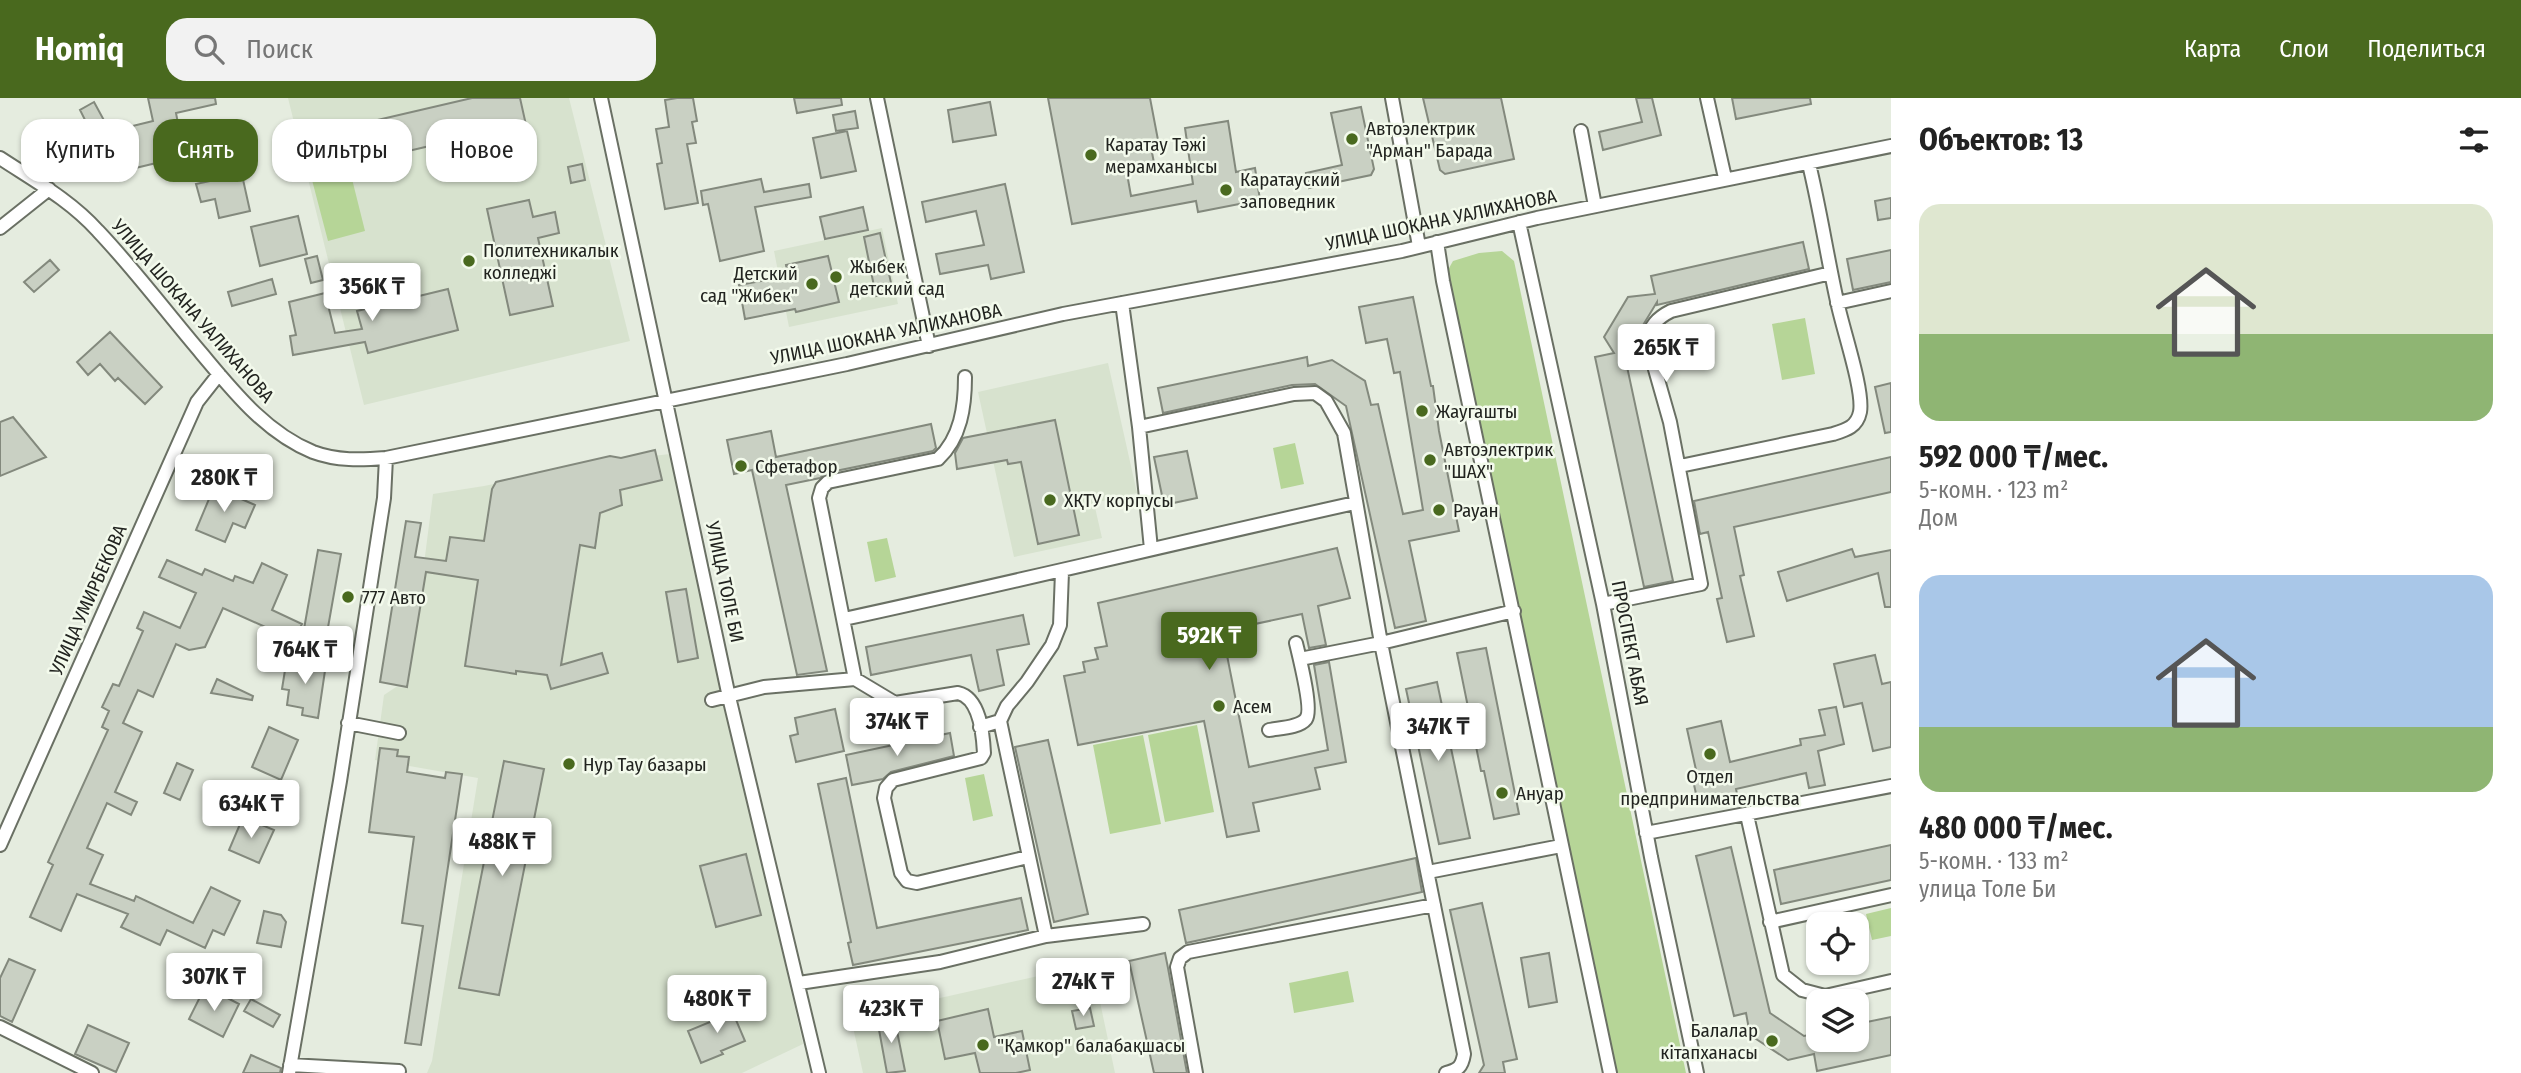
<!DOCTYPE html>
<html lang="ru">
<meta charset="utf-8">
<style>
:root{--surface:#fff;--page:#f2f2f2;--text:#222;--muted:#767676;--accent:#49691e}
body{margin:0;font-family:"Fira Sans Condensed",sans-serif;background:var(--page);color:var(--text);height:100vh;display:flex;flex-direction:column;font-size:26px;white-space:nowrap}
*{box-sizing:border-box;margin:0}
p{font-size:23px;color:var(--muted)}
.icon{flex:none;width:38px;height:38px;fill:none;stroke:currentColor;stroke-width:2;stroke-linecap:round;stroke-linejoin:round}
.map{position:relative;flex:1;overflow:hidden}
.panel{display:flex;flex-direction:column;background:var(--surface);width:630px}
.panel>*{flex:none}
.guide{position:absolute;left:21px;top:21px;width:665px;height:63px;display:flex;gap:14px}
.fabs{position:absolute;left:1806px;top:814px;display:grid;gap:14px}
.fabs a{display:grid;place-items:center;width:63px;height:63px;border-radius:14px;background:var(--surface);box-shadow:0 2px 5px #0004;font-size:35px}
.price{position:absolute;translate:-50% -60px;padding:0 16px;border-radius:7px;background:#fff;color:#222;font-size:23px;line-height:46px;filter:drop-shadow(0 2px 4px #0008)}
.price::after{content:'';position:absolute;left:50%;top:42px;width:21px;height:16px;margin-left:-10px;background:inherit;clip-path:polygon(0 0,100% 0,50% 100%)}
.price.active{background:var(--accent);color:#fff}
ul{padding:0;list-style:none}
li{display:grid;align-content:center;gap:14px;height:371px;padding:0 28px}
li span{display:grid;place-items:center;height:217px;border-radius:21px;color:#555}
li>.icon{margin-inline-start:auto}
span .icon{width:126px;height:126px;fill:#fffc;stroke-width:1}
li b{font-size:30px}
h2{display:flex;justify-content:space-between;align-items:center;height:84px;padding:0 28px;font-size:30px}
.tag{padding:0 24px;border-radius:21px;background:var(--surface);box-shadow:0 2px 5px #0004;font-size:24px;line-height:63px}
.tag.active{background:var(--accent);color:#fff}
header{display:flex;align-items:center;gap:42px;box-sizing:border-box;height:98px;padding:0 35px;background:var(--accent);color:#fff}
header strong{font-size:33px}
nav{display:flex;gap:38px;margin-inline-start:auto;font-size:24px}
.search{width:490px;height:63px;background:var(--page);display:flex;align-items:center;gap:18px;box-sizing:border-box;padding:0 24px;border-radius:21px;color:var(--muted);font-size:26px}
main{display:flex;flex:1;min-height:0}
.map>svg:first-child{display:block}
.built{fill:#d7e2ce}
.green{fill:#b6d597}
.building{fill:#c9d0c3;stroke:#83897d;stroke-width:2}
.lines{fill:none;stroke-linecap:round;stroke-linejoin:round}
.street-casing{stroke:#6a7064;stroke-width:16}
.street{stroke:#fff;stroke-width:12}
.poi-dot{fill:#49691e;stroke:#f3faec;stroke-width:2.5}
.labels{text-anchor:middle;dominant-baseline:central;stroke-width:5;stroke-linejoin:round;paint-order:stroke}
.poi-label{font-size:19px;fill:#222420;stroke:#f3faec;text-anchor:start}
.street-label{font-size:19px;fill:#222420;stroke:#f3faec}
</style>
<header>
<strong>Homiq</strong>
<div class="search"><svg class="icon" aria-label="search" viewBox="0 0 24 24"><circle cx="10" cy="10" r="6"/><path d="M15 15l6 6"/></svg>Поиск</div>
<nav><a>Карта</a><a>Слои</a><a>Поделиться</a></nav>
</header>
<main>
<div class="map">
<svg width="1891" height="975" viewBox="0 0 1891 975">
<rect width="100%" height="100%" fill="#e5ecdf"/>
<path class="built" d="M288,0H569L630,243L364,307Z
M882,130L898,206L789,229L774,153Z
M1108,265L1137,395L1094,405L1102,440L1014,459L978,294Z
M670,356L803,946L742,975H427L432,963L478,680L375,662L384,597L396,589L408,590L433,396L484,388L609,363Z
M1092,866L1115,975H863L851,920Z"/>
<path class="green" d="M350,73L365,133L328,143L312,82Z
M1502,153L1514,163L1686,975H1616L1444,179L1453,163L1479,155Z
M1805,220L1815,276L1782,282L1772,226Z
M1295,345L1304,386L1281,391L1273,350Z
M887,440L896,479L875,484L867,444Z
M1197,627L1214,714L1165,724L1148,637Z
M1143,637L1161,726L1110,736L1093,647Z
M984,676L993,718L973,723L965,680Z
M1891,810V838L1872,842L1866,816Z
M1348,873L1354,904L1294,915L1289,885Z"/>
<path class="building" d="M148,0H215L216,6L176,15L180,36L168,39L173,61L123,73L117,50L108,53L104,35L153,23Z
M472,0H520L526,27L487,36L488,41L470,45L468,39L404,54L406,61L387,66L385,59L352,67L343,30Z
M677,0H693L697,23L692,24L696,45L687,46L698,105L665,111L657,66L662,65L656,31L669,29L665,2Z
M794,0H841L842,7L797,15Z
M1048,0H1150L1158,42L1150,44L1154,65L1126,70L1131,98L1193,86L1185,30L1228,23L1236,74L1255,70L1260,102L1198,114L1196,103L1072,126Z
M1423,0H1501L1514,61L1445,76L1440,72Z
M1636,0H1652L1661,37L1603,52L1599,34L1642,24Z
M1732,0H1810L1811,6L1736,21Z
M94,4L106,26L91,34L80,12Z
M990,4L996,37L953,44L948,12Z
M1361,9L1374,71L1371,77L1309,90L1306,75L1342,67L1331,15Z
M855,13L858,30L836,33L833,17Z
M847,33L856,73L821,80L813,40Z
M582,66L585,82L571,85L568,69Z
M240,68L250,113L219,120L215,101L201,104L196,86L210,83L208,75Z
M761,81L764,94L809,86L811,99L755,109L764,153L720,163L708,106L703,107L701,93Z
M1005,86L1024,174L991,181L988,167L940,176L936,156L984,147L976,113L926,124L922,104Z
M1891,100V120L1878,122L1875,103Z
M529,102L533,119L555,114L559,135L538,140L553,208L510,217L487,111Z
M863,109L868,132L825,141L820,119Z
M298,118L307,156L260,168L251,129Z
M880,135L893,194L876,198L864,139Z
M1803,144L1809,171L1657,207V204L1631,247L1623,250L1673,483L1644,489L1595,259L1614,255L1604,239L1628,199L1655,196L1651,178Z
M1891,152V184L1853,192L1847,161Z
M317,158L323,182L311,185L305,161Z
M828,158L839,204L796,214L795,211L745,221L739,187L788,178L786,167Z
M50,162L59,172L34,194L24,184Z
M272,181L276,196L232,208L228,194Z
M448,191L458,232L368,255L365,244L293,257L290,238L296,237L289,204L325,195L335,235L362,231L357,213Z
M1413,199L1431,288H1433L1439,333L1459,433L1409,443L1426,523L1395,530L1346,308L1315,286L1292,287L1163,315L1158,290L1307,259L1308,268L1332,262L1365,283L1371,307L1378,306L1403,416L1423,412L1400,274L1394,275L1387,241L1366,245L1359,209Z
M110,234L162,289L145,306L118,280L115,283L100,266L88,277L77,264Z
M1891,285V334L1885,335L1875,289Z
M13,319L46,359L0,378V324Z
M1055,322L1079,437L1038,446L1021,364L1008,366L1007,362L957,371L955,355L963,340Z
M931,326L936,350L933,353L826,375L820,380L786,387L827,573L797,577L752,372L734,376L727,342L771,333L776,359Z
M655,352L662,382L620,392L622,407L600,415L595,450L580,447L561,567L602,555L608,575L551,591L547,577L516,573V576L465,568L478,482L426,474L407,589L380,584L406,423L421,425L415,459L446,463L450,439L484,443L492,391L496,384L610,358L621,360Z
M1187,353L1197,400L1164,407L1154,359Z
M1891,359V394L1734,429L1744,477L1740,478L1754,538L1727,544L1717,501L1722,500L1708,434L1700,436L1694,403Z
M214,389L255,407L245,430L233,425L225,444L196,432Z
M1337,450L1350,500L1318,508L1326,547L1309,550L1302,516L1236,530L1237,534L1223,537L1249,669L1328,652L1314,567L1329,564L1346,664L1315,670L1320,691L1253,705L1259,733L1227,739L1204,623L1078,647L1064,578L1085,574L1083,564L1098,561L1095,550L1107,548L1098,505Z
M1852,451L1855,459L1891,452V509H1885L1878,475L1787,503L1778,474Z
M318,452L341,456L327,535L304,531Z
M167,462L202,477L205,471L233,483L235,478L253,485L262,465L287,477L272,512L302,526L294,542L223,510L205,549L189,552L176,546L153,599L138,592L123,625L142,634L115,694L137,704L131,717L107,705L87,750L103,757L90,786L134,803L136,798L193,825L211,789L240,803L224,837L213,832L205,850L167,832L160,847L121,829L128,816L77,796L61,833L30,819L53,767L48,764L108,632L102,629L109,613L102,609L113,586L119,588L143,533L137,530L144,514L180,530L196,495L159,479Z
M686,491L698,560L678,564L666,494Z
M1023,517L1029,546L997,552L1004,587L979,593L971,557L871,577L866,549Z
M1486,550L1519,716L1494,721L1484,673H1481L1457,555Z
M1875,557L1882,586L1891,584V649L1873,653L1862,605L1844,609L1834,566Z
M299,562L326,566L318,620L302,617L303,610L287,607L289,592L282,591L286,566L298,568Z
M217,581L253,598L252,602L211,595Z
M1437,584L1470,740L1439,746L1406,591Z
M1836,609L1844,646L1818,653L1825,687L1809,690L1806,675L1736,691L1737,696L1698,705L1693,682L1698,681L1687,631L1721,623L1730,664L1801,647L1800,641L1825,637L1819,612Z
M835,611L844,653L796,664L790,638L798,636L795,620Z
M269,629L298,642L281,682L252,669Z
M950,635L954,658L891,674L883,681L852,687L846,657Z
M1048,642L1088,816L1054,824L1015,649Z
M380,650L398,652L397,658L409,659L407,674L445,680L446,674L462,676L421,947L405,945L423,828L402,825L414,739L369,734Z
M504,663L544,671L499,897L459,890Z
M177,665L193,672L180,702L164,695Z
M846,680L877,830L1021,800L1028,832L853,867L848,845L851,844L818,686Z
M243,719L274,732L259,765L229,752Z
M1891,747V782L1781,806L1774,772Z
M1731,749L1770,915L1804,938L1818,935V942H1857V926L1891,919V957L1817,973L1814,956L1788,962L1750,937L1746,915L1734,918L1696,758Z
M746,756L761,817L716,829L700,768Z
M1416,760L1422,794L1186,845L1179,812Z
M1482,805L1517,961L1503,964L1505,975H1479L1484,967L1450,812Z
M264,813L281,817L286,824L281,849L257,845Z
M1165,855L1168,870L1187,975H1154L1129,863Z
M1549,855L1557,904L1529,909L1521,860Z
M9,861L35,872L12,924L0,918V880Z
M216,894L239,906L223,939L189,921L202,895L213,900Z
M251,901L280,917L273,929L244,913Z
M730,908L745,943L721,953L723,956L701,965L688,933L715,922L713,915Z
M1090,910L1094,928L1076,931L1072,913Z
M988,911L994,939L1022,933L1030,972L1016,975H980L975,955L945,961L937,923Z
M894,918L905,973L887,975L877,921Z
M88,927L129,945L116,974L75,956Z
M251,957L281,970L280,975H243Z"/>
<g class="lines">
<defs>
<path id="street" d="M601,0L729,599L819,975
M877,0L929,248
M1392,0L1419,148
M1707,0L1725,80
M1581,33L1595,108
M0,60C35,83 70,102 98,133C135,172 167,215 202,256C233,293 266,335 313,354C337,363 361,362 386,360L847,266L1063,216L1402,153L1537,120L1891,48
M1519,124L1603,506L1651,759L1697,975
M0,130L49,91
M1437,144L1443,183L1610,975
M1122,205L1139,329L1151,451
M1837,205L1891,193
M1139,329L1294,296L1315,295L1326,303L1344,335L1381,545L1464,956C1462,969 1458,972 1446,975
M1680,368L1833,336C1846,332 1857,329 1860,314C1864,292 1842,229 1837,203C1827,158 1820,111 1809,66
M1603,506L1701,486L1670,324L1647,243C1650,228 1657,220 1671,213L1831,175
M844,521C1015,484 1184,443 1355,405
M1300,561L1381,545L1514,513
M855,581L819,400L822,390L828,384L938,361C961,340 965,308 965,279
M712,602L764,589L855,581L895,605L958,595C980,600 983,636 984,655L981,660L893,682L886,690L884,700L901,775L907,783L917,785L1028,759
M1000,623L1046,838
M348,625L399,635
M980,629L1000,623L1007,608L1027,584L1052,547L1060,527L1062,474
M1269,632C1279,630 1299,630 1306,621C1313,612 1299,558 1296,545
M1747,717L1783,877L1802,892L1825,898L1891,883
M1646,735L1891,688
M0,747L197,304L219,276
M1428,774L1561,748
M1770,824L1891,797
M799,885L940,864L1046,838L1143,826
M0,929L92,975
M290,967L399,973
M289,975L340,683L384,400L386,360
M1196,975L1177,869L1180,860L1188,854L1434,807"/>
</defs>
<use href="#street" class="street-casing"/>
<use href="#street" class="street"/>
</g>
<g class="poi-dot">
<circle cx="1352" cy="41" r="7"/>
<circle cx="1091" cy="57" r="7"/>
<circle cx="1226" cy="92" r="7"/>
<circle cx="469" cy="163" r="7"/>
<circle cx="836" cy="179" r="7"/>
<circle cx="812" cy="186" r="7"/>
<circle cx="1422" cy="313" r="7"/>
<circle cx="1430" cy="362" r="7"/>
<circle cx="741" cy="368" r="7"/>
<circle cx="1050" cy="402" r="7"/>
<circle cx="1439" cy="412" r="7"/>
<circle cx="348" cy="499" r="7"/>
<circle cx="1219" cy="608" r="7"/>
<circle cx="1710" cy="656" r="7"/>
<circle cx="569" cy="666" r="7"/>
<circle cx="1502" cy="695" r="7"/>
<circle cx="1772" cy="943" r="7"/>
<circle cx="983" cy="947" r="7"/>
</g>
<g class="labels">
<g class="poi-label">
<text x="1366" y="30">Автоэлектрик<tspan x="1366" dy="22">"Арман" Барада</tspan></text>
<text x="1105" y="46">Каратау Тәжі<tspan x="1105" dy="22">мерамханысы</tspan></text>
<text x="1240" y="81">Каратауский<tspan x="1240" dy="22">заповедник</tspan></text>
<text x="483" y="152">Политехникалык<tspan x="483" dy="22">колледжі</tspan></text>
<text x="850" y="168">Жыбек<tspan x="850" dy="22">детский сад</tspan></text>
<text x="798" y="175" text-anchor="end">Детский<tspan x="798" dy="22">сад "Жибек"</tspan></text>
<text x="1436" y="313">Жаугашты</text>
<text x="1444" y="351">Автоэлектрик<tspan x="1444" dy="22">"ШАХ"</tspan></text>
<text x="755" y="368">Сфетафор</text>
<text x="1064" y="402">ХҚТУ корпусы</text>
<text x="1453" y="412">Рауан</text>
<text x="362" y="499">777 Авто</text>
<text x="1233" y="608">Асем</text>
<text x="583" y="666">Нур Тау базары</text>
<text x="1710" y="678" text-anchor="middle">Отдел<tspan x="1710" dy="22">предпринимательства</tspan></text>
<text x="1516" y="695">Ануар</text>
<text x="1758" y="932" text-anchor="end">Балалар<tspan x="1758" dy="22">кітапханасы</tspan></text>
<text x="997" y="947">"Қамкор" балабақшасы</text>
</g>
<g class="street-label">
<text transform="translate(1441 122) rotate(-12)">УЛИЦА ШОКАНА УАЛИХАНОВА</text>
<text transform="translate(193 213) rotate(49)">УЛИЦА ШОКАНА УАЛИХАНОВА</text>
<text transform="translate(886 236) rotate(-12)">УЛИЦА ШОКАНА УАЛИХАНОВА</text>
<text transform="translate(725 484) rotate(78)">УЛИЦА ТОЛЕ БИ</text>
<text transform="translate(88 502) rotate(-66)">УЛИЦА УМИРБЕКОВА</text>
<text transform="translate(1630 545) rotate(79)">ПРОСПЕКТ АБАЯ</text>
</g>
</g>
</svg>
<div class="fabs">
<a><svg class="icon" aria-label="locate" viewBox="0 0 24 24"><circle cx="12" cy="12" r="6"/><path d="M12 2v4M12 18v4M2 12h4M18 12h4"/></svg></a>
<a><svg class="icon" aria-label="layers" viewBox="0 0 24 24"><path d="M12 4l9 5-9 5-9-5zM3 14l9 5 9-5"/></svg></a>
</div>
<b class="price" style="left:372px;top:225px">356K ₸</b>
<b class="price" style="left:1666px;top:286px">265K ₸</b>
<b class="price" style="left:224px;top:416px">280K ₸</b>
<b class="price active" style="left:1209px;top:574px">592K ₸</b>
<b class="price" style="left:305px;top:588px">764K ₸</b>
<b class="price" style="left:897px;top:660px">374K ₸</b>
<b class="price" style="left:1438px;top:665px">347K ₸</b>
<b class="price" style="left:251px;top:742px">634K ₸</b>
<b class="price" style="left:502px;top:780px">488K ₸</b>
<b class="price" style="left:214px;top:915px">307K ₸</b>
<b class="price" style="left:1083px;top:920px">274K ₸</b>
<b class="price" style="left:717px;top:937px">480K ₸</b>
<b class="price" style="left:891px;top:947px">423K ₸</b>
<div class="guide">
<a class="tag">Купить</a>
<a class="tag active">Снять</a>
<a class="tag">Фильтры</a>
<a class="tag">Новое</a>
</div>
</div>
<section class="panel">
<h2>Объектов: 13<svg class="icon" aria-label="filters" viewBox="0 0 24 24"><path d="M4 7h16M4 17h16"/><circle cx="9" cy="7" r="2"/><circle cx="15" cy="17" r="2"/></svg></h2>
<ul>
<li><span style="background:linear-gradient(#dfe7d0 60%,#8fb573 0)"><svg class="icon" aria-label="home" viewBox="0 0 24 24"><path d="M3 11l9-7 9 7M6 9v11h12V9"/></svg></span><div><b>592 000 ₸/мес.</b><p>5-комн. · 123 m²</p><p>Дом</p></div></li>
<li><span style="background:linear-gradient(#a9c7e8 70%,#8fb573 0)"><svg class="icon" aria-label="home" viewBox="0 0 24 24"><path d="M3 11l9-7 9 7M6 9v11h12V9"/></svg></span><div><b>480 000 ₸/мес.</b><p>5-комн. · 133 m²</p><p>улица Толе Би</p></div></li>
</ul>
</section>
</main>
